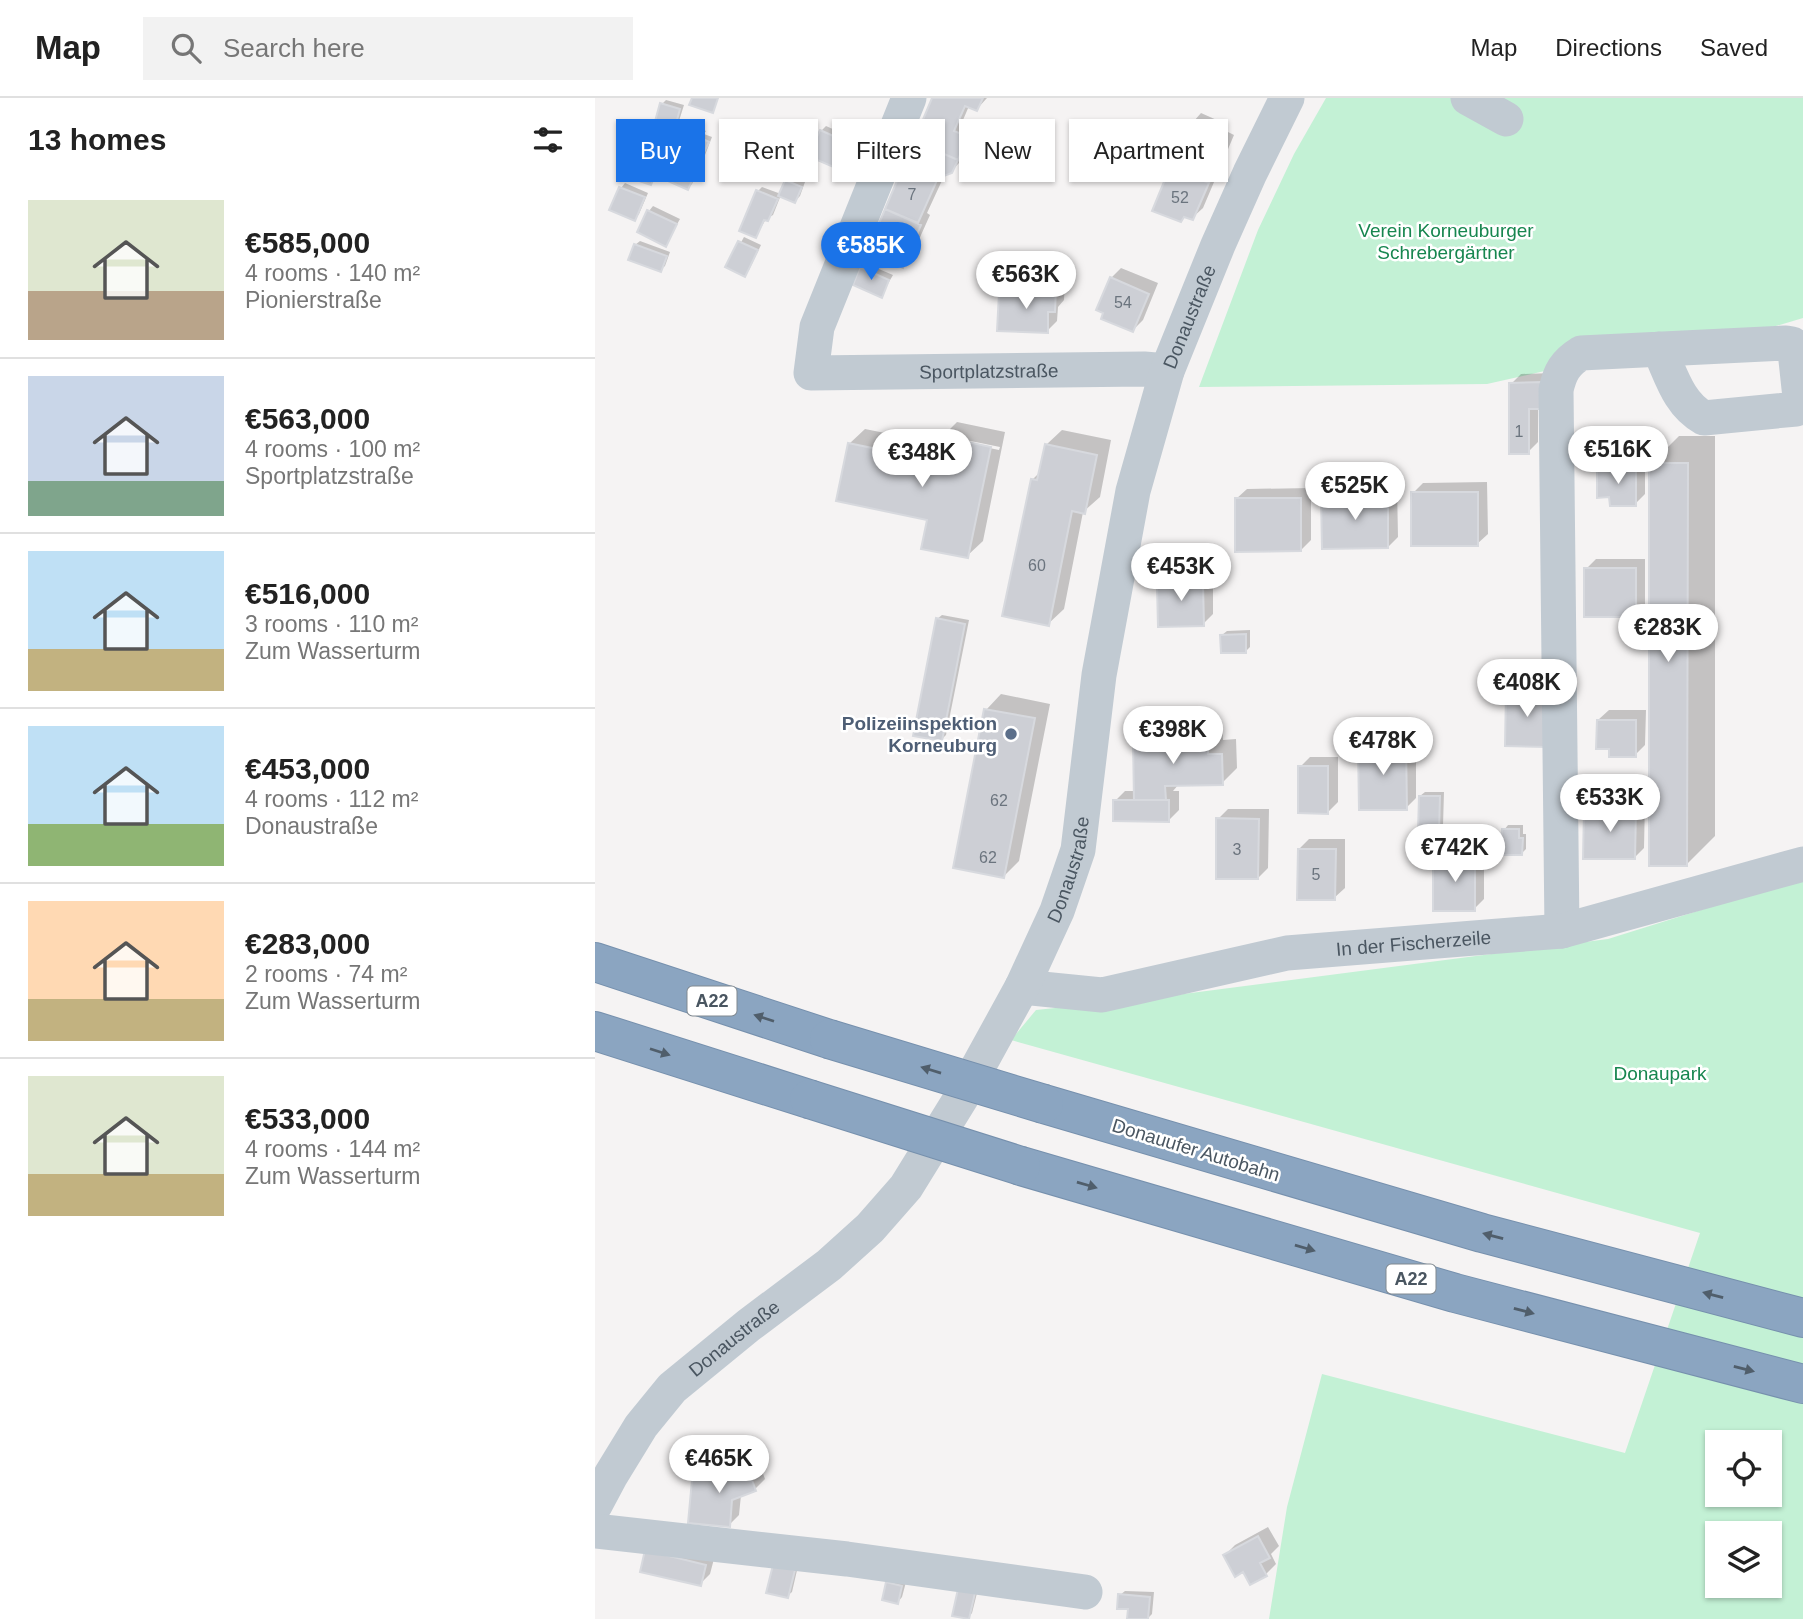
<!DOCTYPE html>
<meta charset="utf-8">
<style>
:root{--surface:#fff;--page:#f2f2f2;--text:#222;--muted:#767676;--line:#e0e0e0;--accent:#1a73e8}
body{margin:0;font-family:Arial,sans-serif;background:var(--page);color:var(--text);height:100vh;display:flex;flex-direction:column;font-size:26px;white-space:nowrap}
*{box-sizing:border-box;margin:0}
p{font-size:23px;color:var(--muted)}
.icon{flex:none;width:38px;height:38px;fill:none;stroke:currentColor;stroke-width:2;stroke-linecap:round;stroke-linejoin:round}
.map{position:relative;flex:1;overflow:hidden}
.drawer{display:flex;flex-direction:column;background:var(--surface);width:595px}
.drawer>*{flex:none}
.hud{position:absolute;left:21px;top:21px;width:665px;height:63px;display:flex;gap:14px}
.fabs{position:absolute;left:1110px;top:1332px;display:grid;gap:14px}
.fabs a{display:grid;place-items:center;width:77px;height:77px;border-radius:0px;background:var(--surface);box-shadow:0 2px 5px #0004;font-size:35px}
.price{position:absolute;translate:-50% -60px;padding:0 16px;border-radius:24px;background:#fff;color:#222;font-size:23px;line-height:46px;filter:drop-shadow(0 2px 4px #0008)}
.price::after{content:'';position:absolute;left:50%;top:42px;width:21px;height:16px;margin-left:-10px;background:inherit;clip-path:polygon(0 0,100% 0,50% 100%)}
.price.selected{background:var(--accent);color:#fff}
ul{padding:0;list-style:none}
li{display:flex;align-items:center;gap:21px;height:175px;padding:0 28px}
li+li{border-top:2px solid var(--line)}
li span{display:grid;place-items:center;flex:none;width:196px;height:140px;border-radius:0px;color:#555}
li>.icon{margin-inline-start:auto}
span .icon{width:84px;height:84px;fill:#fffc;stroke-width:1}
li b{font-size:30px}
h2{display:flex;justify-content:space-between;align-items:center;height:84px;padding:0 28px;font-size:30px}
.tag{padding:0 24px;border-radius:0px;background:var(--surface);box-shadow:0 2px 5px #0004;font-size:24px;line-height:63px}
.tag.selected{background:var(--accent);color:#fff}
header{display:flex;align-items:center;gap:42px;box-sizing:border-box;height:98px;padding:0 35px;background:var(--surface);border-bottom:2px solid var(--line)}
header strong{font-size:33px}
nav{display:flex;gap:38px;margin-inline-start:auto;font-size:24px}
.search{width:490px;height:63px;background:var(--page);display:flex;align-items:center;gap:18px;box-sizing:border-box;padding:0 24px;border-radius:0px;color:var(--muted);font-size:26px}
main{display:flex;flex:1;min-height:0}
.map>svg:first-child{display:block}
.green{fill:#c3f1d5;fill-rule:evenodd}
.shadow{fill:#0003;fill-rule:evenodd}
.building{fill:#cdcfd5;stroke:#d7d9de;stroke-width:2}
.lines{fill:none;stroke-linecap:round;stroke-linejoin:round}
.highway-casing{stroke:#7690ad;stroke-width:40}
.minor{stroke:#c1cad2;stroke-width:35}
.highway{stroke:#8ba5c1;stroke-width:38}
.highway-bridge-casing{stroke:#7690ad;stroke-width:40;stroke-linecap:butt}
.highway-bridge{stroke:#8ba5c1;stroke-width:38}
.oneway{fill:#505e6b}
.service-dot{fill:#5c6f8a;stroke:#fff;stroke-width:2.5}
.labels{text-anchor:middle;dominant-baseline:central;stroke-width:5;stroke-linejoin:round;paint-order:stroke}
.number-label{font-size:16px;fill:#6b747e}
.shield{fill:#fff;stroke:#808990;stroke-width:2}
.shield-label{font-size:18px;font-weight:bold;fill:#4a5661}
.park-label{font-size:19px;fill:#17864f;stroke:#fff}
.street-label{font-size:19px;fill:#4a5661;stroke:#fff}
.service-label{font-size:19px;font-weight:bold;fill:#4e5e75;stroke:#fff;text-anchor:end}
</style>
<header>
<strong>Map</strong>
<div class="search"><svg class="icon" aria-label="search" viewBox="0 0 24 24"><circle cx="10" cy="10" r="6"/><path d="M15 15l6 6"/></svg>Search here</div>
<nav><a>Map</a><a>Directions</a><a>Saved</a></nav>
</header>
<main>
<section class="drawer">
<h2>13 homes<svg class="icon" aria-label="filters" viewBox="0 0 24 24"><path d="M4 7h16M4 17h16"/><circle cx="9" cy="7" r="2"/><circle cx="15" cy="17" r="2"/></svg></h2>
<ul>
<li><span style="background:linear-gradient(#dfe7d0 65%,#b9a48a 0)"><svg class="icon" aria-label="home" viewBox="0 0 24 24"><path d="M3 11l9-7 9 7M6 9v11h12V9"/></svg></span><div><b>€585,000</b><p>4 rooms · 140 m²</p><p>Pionierstraße</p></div></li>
<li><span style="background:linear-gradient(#c9d6e8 75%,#7fa58c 0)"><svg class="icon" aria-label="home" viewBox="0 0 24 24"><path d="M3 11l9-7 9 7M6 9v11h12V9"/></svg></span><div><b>€563,000</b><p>4 rooms · 100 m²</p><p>Sportplatzstraße</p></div></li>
<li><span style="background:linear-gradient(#bfe0f5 70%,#c2b280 0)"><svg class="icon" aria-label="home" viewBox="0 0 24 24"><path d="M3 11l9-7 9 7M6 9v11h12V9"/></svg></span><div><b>€516,000</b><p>3 rooms · 110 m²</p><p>Zum Wasserturm</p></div></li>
<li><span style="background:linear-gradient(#bfe0f5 70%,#8fb573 0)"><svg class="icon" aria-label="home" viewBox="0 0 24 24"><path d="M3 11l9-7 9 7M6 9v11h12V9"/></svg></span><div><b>€453,000</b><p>4 rooms · 112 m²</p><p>Donaustraße</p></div></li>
<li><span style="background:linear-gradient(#ffd9b3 70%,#c2b280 0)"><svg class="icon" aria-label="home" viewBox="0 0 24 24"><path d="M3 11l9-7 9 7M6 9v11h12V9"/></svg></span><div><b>€283,000</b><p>2 rooms · 74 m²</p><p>Zum Wasserturm</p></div></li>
<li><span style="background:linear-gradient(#dfe7d0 70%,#c2b280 0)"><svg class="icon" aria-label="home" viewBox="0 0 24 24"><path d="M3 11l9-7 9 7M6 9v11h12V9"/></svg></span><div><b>€533,000</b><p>4 rooms · 144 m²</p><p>Zum Wasserturm</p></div></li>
</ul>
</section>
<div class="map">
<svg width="1208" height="1521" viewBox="0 0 1208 1521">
<rect width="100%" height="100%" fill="#f5f3f3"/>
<path class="green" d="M731,0H1208V220L1154,236L954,272L892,286L604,289L663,132L699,56Z
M1208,780V1521H674L692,1409L727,1276L1030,1355L1105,1135L416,942L441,912L565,899L1013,841ZM1122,1344H1174V1396H1122ZM1122,1435H1174V1488H1122Z"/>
<path class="shadow" d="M338,0H392L382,11L374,8L368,22L381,28L367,62L356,73L350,76L332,115L335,117L317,157L307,167L274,153Z
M71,2L89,7L83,26L78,31L67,6Z
M606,15L633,27L631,33L639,37L608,110L597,120L591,118L586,122L584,52L579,49L584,40Z
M93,25L111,33L109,36L117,39L110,57L103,63L107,65L97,86L93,90L75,57L80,53L78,52L88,30Z
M231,28L258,40L247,64L242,69L226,33Z
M49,48L66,54L62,64L66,65L60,81L56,85L44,52Z
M196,78L210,84L205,98L200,103L186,97L178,117L171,121L161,138L163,93L167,89L186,96L191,83Z
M30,85L53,95L44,116L40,121L26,90Z
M58,108L85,121L71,146L54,113Z
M149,139L166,147L154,172L150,176L133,168Z
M45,143L75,154L70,168L65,172L40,147Z
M272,166L298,177L286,198L267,170Z
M526,170L563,185L548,222L538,232L511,214L516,180Z
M458,181H470L469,202L463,209L462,223L452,233L405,195L415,185L452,187Z
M958,275L943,309V344L933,354L916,286L926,276Z
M362,324L410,334L388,443L372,458L254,346L270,331L345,346L347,339ZM356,339L405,349L404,352L356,342Z
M467,332L516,342L505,399L488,414L469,511L453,526L437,382L446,373L451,347Z
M1084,338H1120V738L1092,766L1056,366Z
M1014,361H1050V396L1040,406L1016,397L1004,372Z
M892,384L893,436L882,446L818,395L828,385Z
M738,388H802L803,439L793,449L728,398Z
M716,390V442L706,452L641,401L652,391Z
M1001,461H1050V508L1040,518L991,471Z
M588,468H605L606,477H618V516L608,526L564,488Z
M347,517L374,522L351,637L347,641L342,521Z
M655,532V549L651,553L627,537L632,533Z
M923,584L963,585L962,637L912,594Z
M406,596L455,606L424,763L409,778L391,612Z
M1014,612H1051L1050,647L1040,657L1016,649L1003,622Z
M627,626L628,642L641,641L642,670L627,685L584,686L578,693H584V712L574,722L520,703L530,693H541L540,643L555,628Z
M775,636H821V700L811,710L765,646Z
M715,659H743V704L733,714L705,669Z
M830,694H849L848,728L843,733L825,698Z
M1001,702H1050L1049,750L1039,760L990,712Z
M633,711H674L673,770L663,780L623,721Z
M913,727H928V736H931V751L927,755L909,732Z
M714,741H750V790L739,800L704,751Z
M889,743V801L879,811L840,765L850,755H861L872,744Z
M160,1354L170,1381L160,1391L146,1397L144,1417L134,1427L99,1383L109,1373Z
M673,1429L684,1448L676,1456L681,1466L671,1476L656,1485L649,1472L630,1457L640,1447Z
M52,1453L120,1457L115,1476L105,1486Z
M184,1463L203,1468L197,1494L192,1498Z
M298,1480L311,1484L307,1499L303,1504L293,1485Z
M369,1488L383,1491L377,1515L373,1520Z
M530,1493L559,1494L557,1516L552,1521L535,1510L525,1497Z"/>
<path class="building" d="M97,0H123L118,15L94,7Z
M337,0H388L382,13L370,8L359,33L372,38L363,62L319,43Z
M65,5L85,11L79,33L59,27Z
M594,24L624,37L622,44L630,47L614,85L575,69L582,52L577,50L582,39L587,41Z
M86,29L107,37L106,40L114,44L105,63L76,53Z
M225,32L254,45L243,71L213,58Z
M319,43L363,62L357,75L343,80L323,125L290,111Z
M43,51L62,59L59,68L63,69L56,87L32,79Z
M74,56L103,69L93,92L64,79Z
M575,69L614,85L598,122L589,119L586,124L557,113Z
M190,82L207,89L200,105L183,98Z
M24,89L50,99L40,123L14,112Z
M161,92L183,101L173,123L169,122L161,140L144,133Z
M290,111L326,127L308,170L272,154Z
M52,112L82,126L71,149L42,134Z
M143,143L163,152L150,179L130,169Z
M39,146L72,158L66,174L33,162Z
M265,169L294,182L287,200L258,187Z
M515,179L554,196L538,234L506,221L508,215L501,212Z
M446,190L461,191L460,214H453V235L402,233L404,195L446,196Z
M948,284V311H934V356H914V285Z
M345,338L396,349L373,460L326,451L332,422L241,403L253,345L340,363Z
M450,346L502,357L490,416L477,413L454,528L407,518L436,381L442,382Z
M1054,365H1093L1092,768H1054Z
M1002,371H1041V408H1015L1014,399L1002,400Z
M816,394H883V448H816Z
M793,397V450L727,451L726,398Z
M640,400H706V453L640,454Z
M989,470H1041V519H989Z
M596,477V486H608L609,528L563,529L562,487H577L576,478Z
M341,520L370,526L347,643L318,638Z
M651,536V555H626L625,537Z
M911,593L953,594L952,649L910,648Z
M389,611L440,620L409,780L358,770Z
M1002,622H1041V659H1014V651H1001Z
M613,641V656H627L628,687L570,688L571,702H539L538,642Z
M811,645L812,712H764L763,646Z
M703,668H733V716L703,715Z
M824,698H845L844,734H823Z
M518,702H574V724L518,723Z
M989,711H1041L1040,761H988Z
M621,720L664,721L663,781H621Z
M907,731H924V740H928L927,757H905Z
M703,751H741L740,802H702Z
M860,753H880V813H838V764H860Z
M150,1363L161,1393L137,1402L135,1429L93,1425L97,1382Z
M663,1438L675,1460L665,1465L672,1478L655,1487L648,1474L640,1479L628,1457Z
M50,1452L111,1467L106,1488L45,1474Z
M178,1467L200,1472L193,1500L171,1495Z
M291,1484L307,1488L303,1506L287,1502Z
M363,1491L380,1495L374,1521L357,1518Z
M523,1496L555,1499L553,1521H532L533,1511H522Z"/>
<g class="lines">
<defs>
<path id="highway" d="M0,864L234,941
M0,933L214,1001
M449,1006L887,1135L1208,1220
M426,1068L860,1195L1208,1286"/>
</defs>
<use href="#highway" class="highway-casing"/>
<g class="minor">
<path id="s1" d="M314,0L222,229L216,275L549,271L572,273"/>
<path d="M873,0L911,21"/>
<path d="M967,833L961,292C965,274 970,265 986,255L1191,245L1197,246L1200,253L1206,309L1201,311L1109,320C1083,306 1076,276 1064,251"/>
<path id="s2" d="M427,889L507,897L692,855L967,833L1208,766"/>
<path id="s3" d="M0,1407L16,1377L46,1328L77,1290L154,1227L234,1167L275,1130L311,1089L366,1000L427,889L462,813L483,752L504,577L538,393L572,273L623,147L655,75L692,0"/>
<path d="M0,1433L252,1461L490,1494"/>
</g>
<use href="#highway" class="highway"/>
<defs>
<path id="highway-bridge" d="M234,941L449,1006
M214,1001L426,1068"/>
</defs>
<use href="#highway-bridge" class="highway-bridge-casing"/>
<use href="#highway-bridge" class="highway-bridge"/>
</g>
<defs><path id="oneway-solid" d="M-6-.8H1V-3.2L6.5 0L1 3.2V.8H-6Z" transform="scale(1.75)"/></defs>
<g class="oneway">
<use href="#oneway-solid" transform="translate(169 920) rotate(-162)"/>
<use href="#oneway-solid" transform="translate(65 954) rotate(18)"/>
<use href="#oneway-solid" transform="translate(336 972) rotate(-163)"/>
<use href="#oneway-solid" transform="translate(492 1087) rotate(16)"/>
<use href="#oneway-solid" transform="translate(898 1138) rotate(-165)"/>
<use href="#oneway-solid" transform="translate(710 1150) rotate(16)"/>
<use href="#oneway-solid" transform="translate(1118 1197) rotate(-165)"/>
<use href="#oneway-solid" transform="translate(929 1213) rotate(15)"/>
<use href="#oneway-solid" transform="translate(1149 1271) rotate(14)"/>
</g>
<circle class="service-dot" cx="416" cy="636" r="7"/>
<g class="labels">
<g class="number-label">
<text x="317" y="96">7</text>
<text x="585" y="99">52</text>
<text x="528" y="204">54</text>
<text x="924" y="333">1</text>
<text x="442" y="467">60</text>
<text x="404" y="702">62</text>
<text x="642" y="751">3</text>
<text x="393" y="759">62</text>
<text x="721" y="776">5</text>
</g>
<g class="shield">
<rect x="92.5" y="888.5" width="49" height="29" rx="5"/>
<rect x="791.5" y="1166.5" width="49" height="29" rx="5"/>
</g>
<g class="shield-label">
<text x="117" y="903">A22</text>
<text x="816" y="1181">A22</text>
</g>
<g class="park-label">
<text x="851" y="132">Verein Korneuburger<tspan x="851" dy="22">Schrebergärtner</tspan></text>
<text x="1065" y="975">Donaupark</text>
</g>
<g class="street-label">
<text stroke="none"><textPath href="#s3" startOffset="1376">Donaustraße</textPath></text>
<text stroke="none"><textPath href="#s1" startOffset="471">Sportplatzstraße</textPath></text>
<text stroke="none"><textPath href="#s3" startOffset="808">Donaustraße</textPath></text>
<text stroke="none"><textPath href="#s2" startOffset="397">In der Fischerzeile</textPath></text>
<text transform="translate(601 1052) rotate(17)">Donauufer Autobahn</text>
<text stroke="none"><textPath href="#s3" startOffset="220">Donaustraße</textPath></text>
</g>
<g class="service-label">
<text x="402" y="625">Polizeiinspektion<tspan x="402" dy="22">Korneuburg</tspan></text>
</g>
</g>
</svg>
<div class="fabs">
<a><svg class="icon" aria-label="locate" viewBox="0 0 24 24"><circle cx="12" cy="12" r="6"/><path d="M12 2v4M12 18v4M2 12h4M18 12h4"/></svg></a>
<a><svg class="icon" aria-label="layers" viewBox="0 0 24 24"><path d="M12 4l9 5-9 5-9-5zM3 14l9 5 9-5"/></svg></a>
</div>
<b class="price selected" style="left:276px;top:184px">€585K</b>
<b class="price" style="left:431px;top:213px">€563K</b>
<b class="price" style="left:1023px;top:388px">€516K</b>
<b class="price" style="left:327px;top:391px">€348K</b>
<b class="price" style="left:760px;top:424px">€525K</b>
<b class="price" style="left:586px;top:505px">€453K</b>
<b class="price" style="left:1073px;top:566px">€283K</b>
<b class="price" style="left:932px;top:621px">€408K</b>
<b class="price" style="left:578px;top:668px">€398K</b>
<b class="price" style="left:788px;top:679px">€478K</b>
<b class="price" style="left:1015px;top:736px">€533K</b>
<b class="price" style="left:860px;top:786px">€742K</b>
<b class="price" style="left:124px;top:1397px">€465K</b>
<div class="hud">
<a class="tag selected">Buy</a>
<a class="tag">Rent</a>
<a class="tag">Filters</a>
<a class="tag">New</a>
<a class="tag">Apartment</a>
</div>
</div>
</main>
